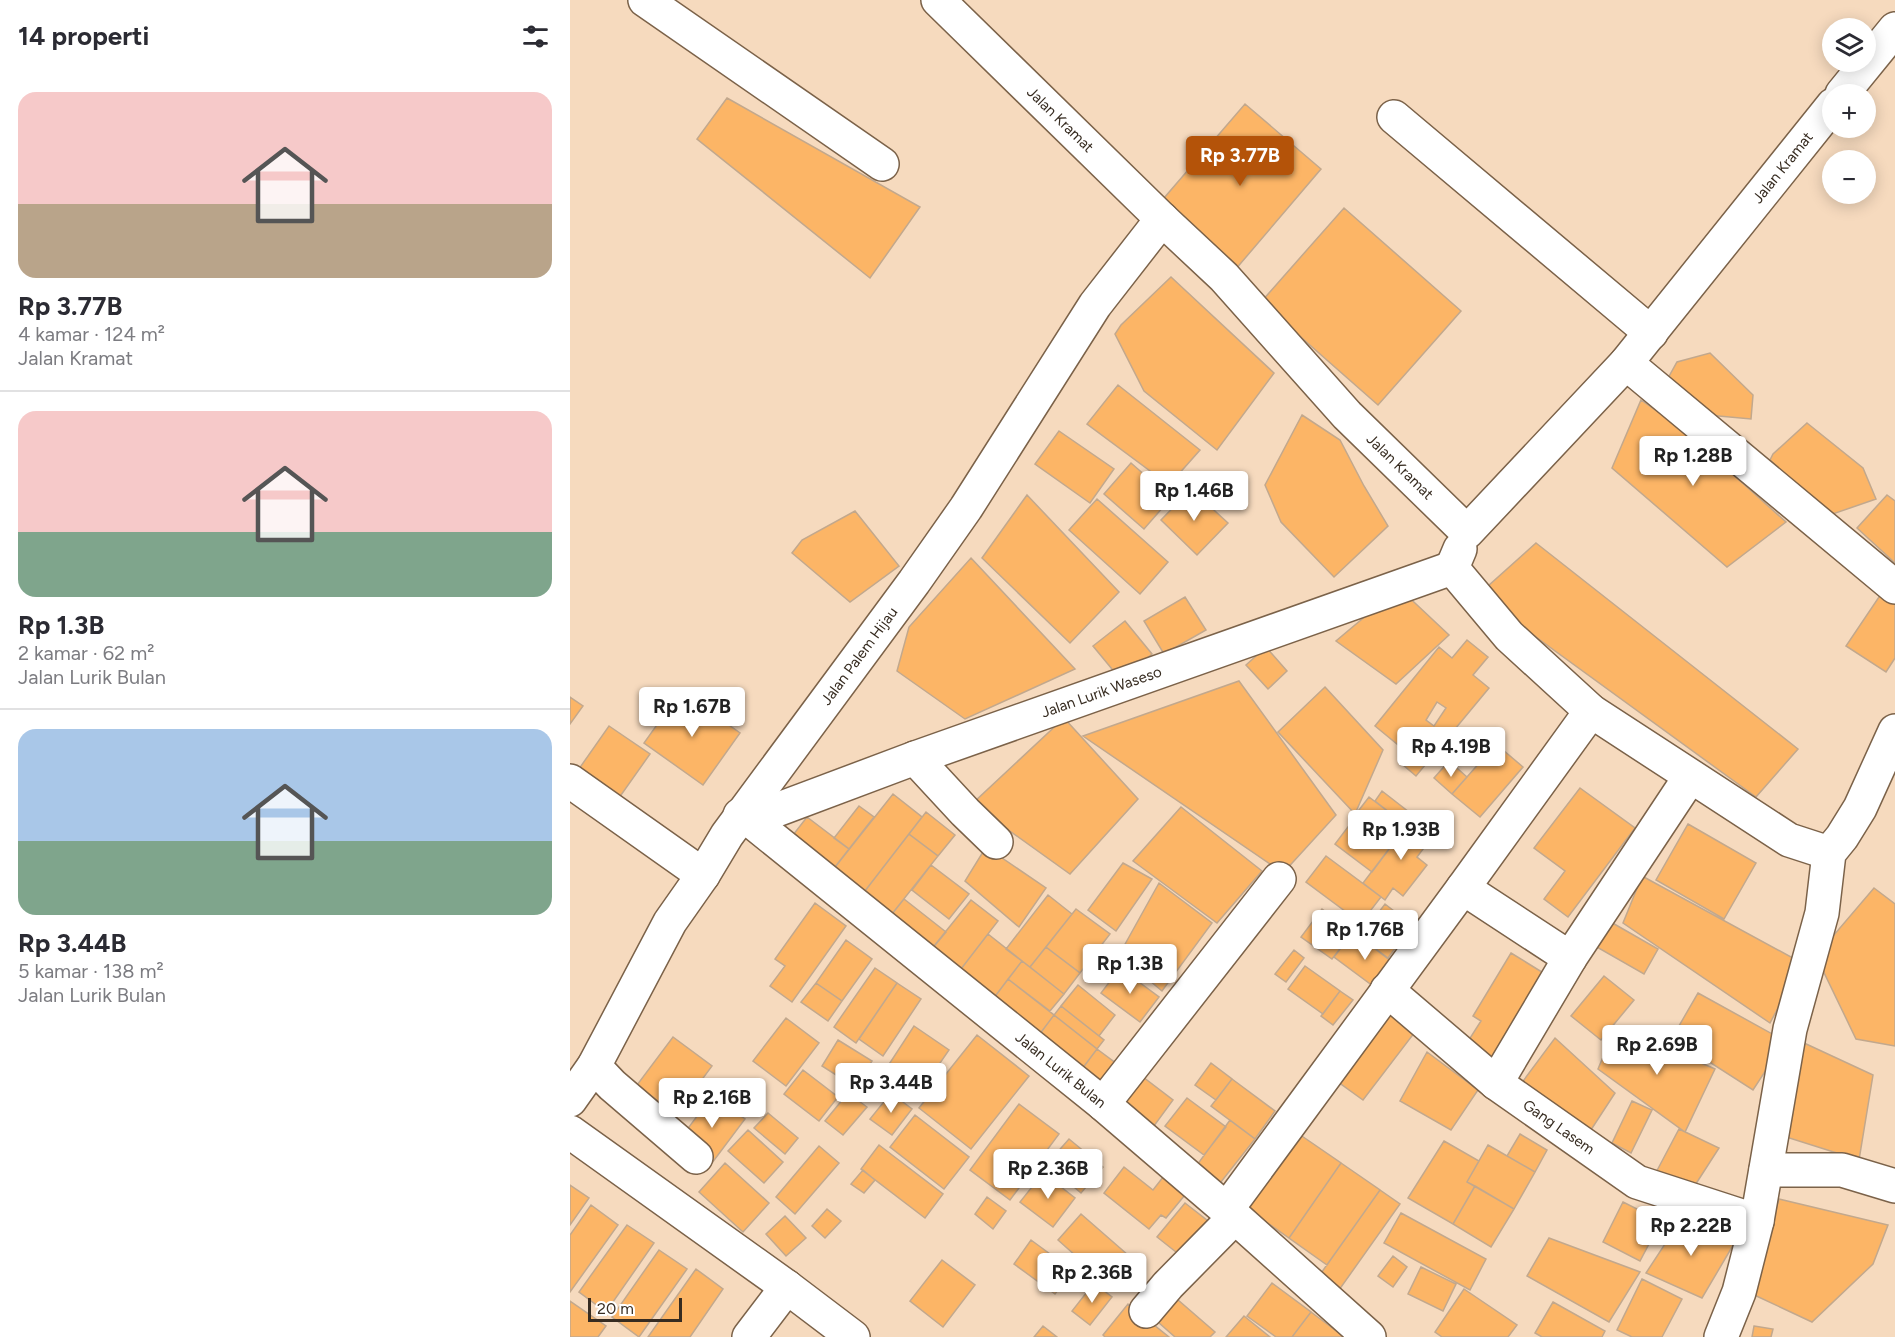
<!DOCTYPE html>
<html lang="id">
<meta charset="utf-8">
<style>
:root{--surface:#fff;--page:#f2f2f3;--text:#2b2b33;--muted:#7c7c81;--line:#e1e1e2;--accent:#b45309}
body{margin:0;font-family:Figtree,sans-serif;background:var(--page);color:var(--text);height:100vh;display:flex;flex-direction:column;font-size:22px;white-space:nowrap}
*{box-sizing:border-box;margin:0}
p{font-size:20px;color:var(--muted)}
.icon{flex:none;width:33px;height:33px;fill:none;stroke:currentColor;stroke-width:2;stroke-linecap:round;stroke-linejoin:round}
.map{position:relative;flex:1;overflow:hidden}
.sheet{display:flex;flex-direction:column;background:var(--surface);width:570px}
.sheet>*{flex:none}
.controls{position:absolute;left:1252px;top:18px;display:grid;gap:12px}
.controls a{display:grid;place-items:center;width:54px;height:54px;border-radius:50%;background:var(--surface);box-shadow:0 3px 15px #0003;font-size:30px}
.scale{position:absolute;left:18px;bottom:15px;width:94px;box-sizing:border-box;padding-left:6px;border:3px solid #372c21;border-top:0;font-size:16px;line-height:21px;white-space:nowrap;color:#372c21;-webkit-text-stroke:4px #fff;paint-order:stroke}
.price{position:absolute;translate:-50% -51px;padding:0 14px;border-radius:6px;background:#fff;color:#222;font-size:20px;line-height:39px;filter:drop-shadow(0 2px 3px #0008)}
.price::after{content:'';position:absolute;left:50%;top:36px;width:18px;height:14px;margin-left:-9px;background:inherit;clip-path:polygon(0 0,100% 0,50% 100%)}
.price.active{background:var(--accent);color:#fff}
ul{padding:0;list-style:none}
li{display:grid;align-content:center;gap:12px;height:318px;padding:0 18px}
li+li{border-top:2px solid var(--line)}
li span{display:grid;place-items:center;height:186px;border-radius:18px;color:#555}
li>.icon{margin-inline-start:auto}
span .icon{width:108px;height:108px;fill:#fffc;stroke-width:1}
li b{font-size:26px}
h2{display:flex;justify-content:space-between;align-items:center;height:72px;padding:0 18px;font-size:26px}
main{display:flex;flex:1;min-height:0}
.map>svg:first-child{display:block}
.building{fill:#fcb566;stroke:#c2a88d;stroke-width:1.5;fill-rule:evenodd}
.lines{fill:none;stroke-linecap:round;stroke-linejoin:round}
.minor-casing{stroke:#7b6249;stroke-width:36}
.minor{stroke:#fff;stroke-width:33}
.labels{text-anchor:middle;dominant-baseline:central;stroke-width:6;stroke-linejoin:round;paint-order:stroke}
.street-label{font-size:15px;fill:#372c21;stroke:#fff}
</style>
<main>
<section class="sheet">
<h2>14 properti<svg class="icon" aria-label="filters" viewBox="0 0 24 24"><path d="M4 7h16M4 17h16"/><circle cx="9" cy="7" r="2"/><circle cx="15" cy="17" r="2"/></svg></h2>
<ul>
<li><span style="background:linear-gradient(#f6c9c9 60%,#b9a48a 0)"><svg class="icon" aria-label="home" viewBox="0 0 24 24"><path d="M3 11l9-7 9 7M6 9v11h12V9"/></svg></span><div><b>Rp 3.77B</b><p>4 kamar · 124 m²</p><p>Jalan Kramat</p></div></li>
<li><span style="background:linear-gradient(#f6c9c9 65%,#7fa58c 0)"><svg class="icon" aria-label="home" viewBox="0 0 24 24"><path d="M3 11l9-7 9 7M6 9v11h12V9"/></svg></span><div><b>Rp 1.3B</b><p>2 kamar · 62 m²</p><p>Jalan Lurik Bulan</p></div></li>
<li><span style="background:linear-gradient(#a9c7e8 60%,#7fa58c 0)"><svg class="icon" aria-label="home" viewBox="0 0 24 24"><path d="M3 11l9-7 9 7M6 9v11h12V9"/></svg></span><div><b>Rp 3.44B</b><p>5 kamar · 138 m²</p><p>Jalan Lurik Bulan</p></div></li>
</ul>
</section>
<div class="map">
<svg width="1325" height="1337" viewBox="0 0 1325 1337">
<rect width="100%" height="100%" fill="#f6dabe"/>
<path class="building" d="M157,98L350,207L300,278L127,139Z
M675,104L751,169L665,270L588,205Z
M774,208L891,311L808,405L691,302Z
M601,277L704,373L647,450L574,391L545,334L551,325Z
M1140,353L1183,395L1181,419L1127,414L1092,389L1107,362Z
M548,385L630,450L599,485L517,424Z
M1071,400L1111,428L1216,522L1157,567L1042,468Z
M732,415L770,440L794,486L818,526L764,577L711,522L695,485Z
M1237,423L1293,468L1306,499L1257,516L1200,460L1203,454Z
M489,431L544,469L520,503L465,464Z
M561,463L601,498L574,529L534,494Z
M621,489L658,523L627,555L591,520Z
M457,495L549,592L500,643L412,558Z
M1317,495L1325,501V563L1287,528Z
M527,499L598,562L570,594L499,530Z
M285,511L329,566L280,602L222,553L232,540Z
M966,543L1228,749L1186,797L908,595Z
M401,558L505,669L395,719L327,671L339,627Z
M829,588L879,635L826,684L766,641Z
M1311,594L1325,603V658L1316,672L1276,646Z
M615,597L636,630L594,654L574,621Z
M555,621L582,654L551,680L523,646Z
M897,640L918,657L903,675L919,688L846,776L832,764L839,754L805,726L869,647L882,658ZM867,702L876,708L864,726L856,720Z
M696,647L717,671L698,689L676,665Z
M669,681L766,815L713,873L513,736Z
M755,687L813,750L785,814L708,732Z
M111,691L170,733L133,785L74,743Z
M0,697L13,706L0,724Z
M494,718L568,799L500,874L402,804Z
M39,726L80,754L44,805L4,776Z
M926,744L953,767L910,817L882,794Z
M879,761L897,777L882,794L864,778Z
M1010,788L1065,828L998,917L974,899L995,871L964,848Z
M812,791L844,816L837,826L805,801Z
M323,794L352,817L288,900L258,876Z
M799,797L837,826L826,840L789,810Z
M289,806L304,817L279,849L264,838Z
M611,807L692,871L647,923L563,861Z
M790,811L826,840L802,872L765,844Z
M356,812L385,835L368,856L339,834Z
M844,816L866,832L847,857L857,865L833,896L823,888L815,900L793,883Z
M237,817L279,849L258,876L216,844Z
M1118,824L1186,863L1154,919L1086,880Z
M339,834L368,856L314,924L288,900Z
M416,847L476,888L449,927L395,881Z
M756,856L811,897L791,923L736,882Z
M553,863L582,879L546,931L518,910Z
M361,865L399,894L379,919L342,890Z
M1072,876L1232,963L1200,1023L1053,923Z
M589,883L642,923L592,991L549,955Z
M1304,888L1325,904V1046L1286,1039L1246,956Z
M478,895L502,914L460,967L436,949Z
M334,899L376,932L356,956L314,924Z
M401,900L428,921L384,978L356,956Z
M245,903L276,926L222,1002L200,986L215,966L205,959Z
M815,904L842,925L818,958L790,937Z
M506,909L540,934L510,973L476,947Z
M752,909L783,932L762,959L731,937Z
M1039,921L1088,949L1074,974L1025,946Z
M783,932L826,965L807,989L764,957Z
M418,934L452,961L417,1007L384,978Z
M276,940L302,959L272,1001L246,983Z
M476,947L510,973L494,994L460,967Z
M724,950L734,958L716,982L705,974Z
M941,953L980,977L927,1065L895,1046L911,1021L903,1016Z
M452,961L494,994L480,1011L438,979Z
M735,966L770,991L753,1014L718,989Z
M305,968L327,983L286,1043L264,1027Z
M550,968L589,997L570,1022L531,993Z
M1034,976L1064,1000L1031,1040L1001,1016Z
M438,979L484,1015L463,1043L417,1007Z
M246,983L272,1001L258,1021L231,1002Z
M327,983L351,999L313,1056L289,1039Z
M508,985L545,1015L529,1036L491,1006Z
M770,991L783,1000L763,1025L751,1016Z
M1128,993L1215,1041L1183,1090L1102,1038Z
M491,1006L534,1040L527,1049L484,1015Z
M816,1010L845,1032L793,1100L764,1079Z
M484,1015L527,1049L506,1077L463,1043Z
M216,1018L249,1043L216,1086L183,1061Z
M344,1026L379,1050L346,1098L312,1075Z
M1046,1026L1145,1069L1115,1132L1028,1069Z
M407,1035L459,1076L401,1149L349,1108Z
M1219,1036L1303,1075L1289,1160L1213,1136Z
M103,1037L142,1066L106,1115L67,1085Z
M985,1038L1045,1093L1017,1136L945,1092Z
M268,1040L302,1061L285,1087L252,1066Z
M527,1049L547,1064L525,1091L506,1077Z
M857,1052L908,1090L881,1130L830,1101Z
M641,1063L662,1079L646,1100L625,1085Z
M233,1070L268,1097L249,1121L214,1094Z
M573,1077L603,1100L581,1130L550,1107Z
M662,1079L705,1111L685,1139L641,1106Z
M278,1093L297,1107L273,1135L255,1121Z
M321,1093L342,1109L322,1135L300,1119Z
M142,1096L175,1119L142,1163L110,1139Z
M617,1098L656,1127L634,1155L595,1126Z
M1062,1101L1082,1110L1061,1153L1042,1143Z
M449,1104L489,1134L440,1200L400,1170Z
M198,1113L228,1138L215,1154L184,1128Z
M345,1115L399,1157L374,1189L320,1147Z
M660,1120L685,1139L647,1187L624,1169Z
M1109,1129L1149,1148L1120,1193L1082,1180Z
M178,1130L213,1162L194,1183L158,1151Z
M726,1132L771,1163L719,1238L673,1206Z
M950,1134L977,1150L965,1172L937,1156Z
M499,1139L533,1167L511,1193L477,1164Z
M874,1141L909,1161L897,1182L905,1186L883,1224L838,1198Z
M309,1145L373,1194L355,1218L291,1169Z
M918,1145L965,1172L944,1209L897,1182Z
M249,1146L269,1163L225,1214L206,1197Z
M155,1163L199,1203L173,1232L129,1192Z
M771,1163L810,1190L757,1265L719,1238Z
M554,1167L583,1190L597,1172L619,1190L596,1218L591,1215L579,1229L534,1193Z
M293,1170L305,1180L294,1193L281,1184Z
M473,1173L505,1198L483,1227L450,1202Z
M0,1185L19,1198L0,1225Z
M905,1186L944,1209L921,1247L883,1224Z
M810,1190L830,1204L769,1290L749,1276Z
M417,1197L436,1211L423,1229L405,1214Z
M1209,1199L1318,1225L1303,1264L1242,1322L1180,1293Z
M1053,1202L1091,1221L1070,1261L1033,1242Z
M615,1203L638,1221L611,1256L587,1237Z
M21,1205L48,1225L0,1292V1235Z
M257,1209L271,1221L255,1238L242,1226Z
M831,1213L916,1259L900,1290L814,1243Z
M511,1214L558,1255L534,1281L488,1240Z
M1114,1215L1165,1242L1132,1298L1076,1273Z
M215,1216L236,1238L216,1256L196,1234Z
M57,1225L84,1243L36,1312L9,1292Z
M979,1238L1070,1272L1039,1322L957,1276Z
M461,1240L503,1271L485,1294L444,1264Z
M89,1250L117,1269L69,1337L42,1317Z
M823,1256L837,1267L823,1287L808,1276Z
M372,1260L405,1285L373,1327L340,1301Z
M851,1267L886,1284L873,1311L838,1294Z
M126,1269L153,1289L120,1337H78Z
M1072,1279L1112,1299L1092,1337H1062L1047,1330Z
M524,1283L542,1297L520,1325L502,1311Z
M702,1283L741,1312L722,1337H706L677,1316Z
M894,1289L947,1325L938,1337H872L865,1332Z
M600,1293L645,1332L640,1337H605L580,1315Z
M0,1301L36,1326L28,1337H0Z
M983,1302L1035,1331L1032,1337H972L965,1333Z
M558,1304L599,1337H535L533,1335Z
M741,1312L773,1336L772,1337H722Z
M674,1316L700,1337H656Z
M473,1326L487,1337H464Z
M1184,1326L1203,1329L1201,1337H1182Z"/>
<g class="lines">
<defs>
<g id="minor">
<path d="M75,0L312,164"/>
<path id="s1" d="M368,0L592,219L654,277L777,415L897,532L1056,363L1263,105"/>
<path d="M1272,94L1325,29"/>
<path d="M824,117L1081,333"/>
<path d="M1056,363L1325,587"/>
<path d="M890,549L882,568L939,636L1021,711L1219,840L1259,853"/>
<path d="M345,758L395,812L426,842"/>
<path d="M0,781L133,875"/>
<path id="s2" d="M170,815L180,820L533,1104L665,1217L799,1337"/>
<path id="s3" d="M180,820L345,758L882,568"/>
<path d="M893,888L1000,958L1120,777"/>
<path id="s4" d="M817,990L926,1083L1067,1182L1187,1221"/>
<path d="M24,1066L42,1085L126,1157"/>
<path d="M926,1083L1000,958"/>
<path id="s5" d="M0,1100L24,1066L100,922L133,875L157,835L344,582L396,508L525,305L592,219"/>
<path d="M533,1104L709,879"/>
<path d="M0,1132L217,1287L283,1337"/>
<path d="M1196,1170H1272L1325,1186"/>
<path d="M657,1209L893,888L1021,711"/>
<path d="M576,1311L598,1285L665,1217"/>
<path d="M179,1337L217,1287"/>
<path d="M1151,1337L1169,1292L1187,1221L1220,1029L1252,913L1259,853L1272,837L1290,808L1325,731"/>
</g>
</defs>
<use href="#minor" class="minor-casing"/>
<use href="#minor" class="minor"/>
</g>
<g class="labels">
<g class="street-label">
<text stroke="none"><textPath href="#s1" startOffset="171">Jalan Kramat</textPath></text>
<text stroke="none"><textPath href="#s1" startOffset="1233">Jalan Kramat</textPath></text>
<text stroke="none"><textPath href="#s1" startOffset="657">Jalan Kramat</textPath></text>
<text stroke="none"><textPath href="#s5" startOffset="531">Jalan Palem Hijau</textPath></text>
<text stroke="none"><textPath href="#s3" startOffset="374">Jalan Lurik Waseso</textPath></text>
<text stroke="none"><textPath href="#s2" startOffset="410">Jalan Lurik Bulan</textPath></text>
<text stroke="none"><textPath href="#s4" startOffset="220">Gang Lasem</textPath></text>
</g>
</g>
</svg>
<div class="controls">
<a><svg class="icon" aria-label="layers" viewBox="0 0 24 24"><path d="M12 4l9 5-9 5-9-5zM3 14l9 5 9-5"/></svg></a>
<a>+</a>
<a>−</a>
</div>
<div class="scale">20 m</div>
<b class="price active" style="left:670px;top:187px">Rp 3.77B</b>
<b class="price" style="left:1123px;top:487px">Rp 1.28B</b>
<b class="price" style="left:624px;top:522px">Rp 1.46B</b>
<b class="price" style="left:122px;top:738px">Rp 1.67B</b>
<b class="price" style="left:881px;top:778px">Rp 4.19B</b>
<b class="price" style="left:831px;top:861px">Rp 1.93B</b>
<b class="price" style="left:795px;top:961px">Rp 1.76B</b>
<b class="price" style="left:560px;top:995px">Rp 1.3B</b>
<b class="price" style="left:1087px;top:1076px">Rp 2.69B</b>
<b class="price" style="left:321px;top:1114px">Rp 3.44B</b>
<b class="price" style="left:142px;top:1129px">Rp 2.16B</b>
<b class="price" style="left:478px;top:1200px">Rp 2.36B</b>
<b class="price" style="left:1121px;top:1257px">Rp 2.22B</b>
<b class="price" style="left:522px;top:1304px">Rp 2.36B</b>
</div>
</main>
